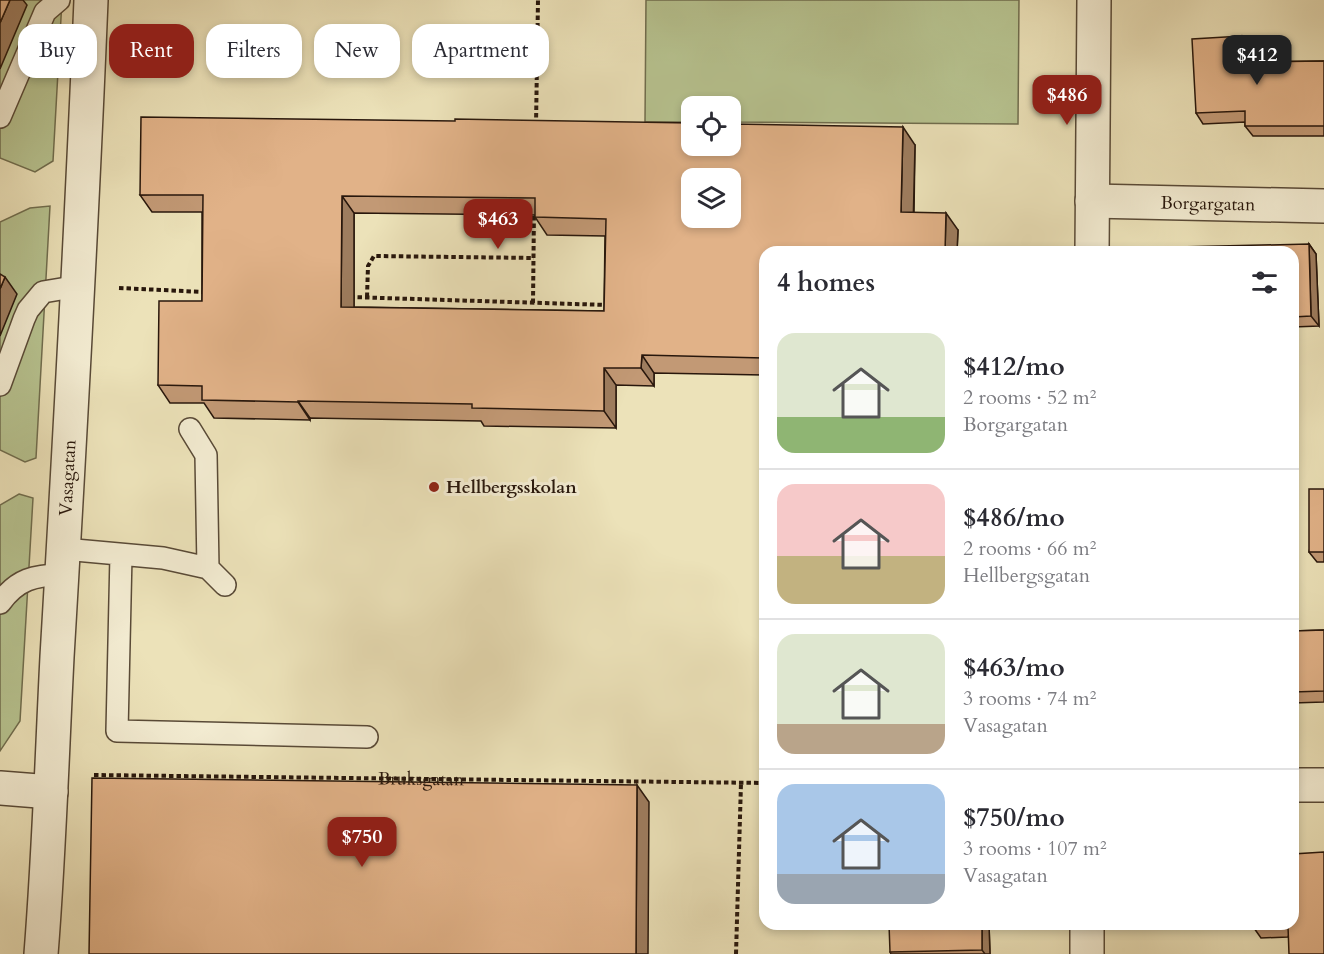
<!DOCTYPE html>
<meta charset="utf-8">
<style>
:root{--surface:#fff;--page:#f7f7f7;--text:#2b2b33;--muted:#7c7c81;--line:#e1e1e2;--accent:#8f2418}
body{margin:0;font-family:Cardo,serif;background:var(--page);color:var(--text);height:100vh;display:flex;flex-direction:column;font-size:22px;white-space:nowrap}
*{box-sizing:border-box;margin:0}
p{font-size:20px;color:var(--muted)}
.icon{flex:none;width:33px;height:33px;fill:none;stroke:currentColor;stroke-width:2;stroke-linecap:round;stroke-linejoin:round}
.map{position:relative;flex:1;overflow:hidden}
.drawer{position:absolute;left:759px;top:246px;width:540px;height:684px;display:flex;flex-direction:column;background:var(--surface);border-radius:18px;box-shadow:0 3px 9px #0003}
.drawer>*{flex:none}
.banner{position:absolute;left:18px;top:24px;width:570px;height:54px;display:flex;gap:12px}
.fabs{position:absolute;left:681px;top:96px;display:grid;gap:12px}
.fabs a{display:grid;place-items:center;width:60px;height:60px;border-radius:12px;background:var(--surface);box-shadow:0 3px 9px #0003;font-size:30px}
.price{position:absolute;translate:-50% -51px;padding:0 14px;border-radius:12px;background:var(--accent);color:#fff;font-size:20px;line-height:39px;filter:drop-shadow(0 2px 3px #0008)}
.price::after{content:'';position:absolute;left:50%;top:36px;width:18px;height:14px;margin-left:-9px;background:inherit;clip-path:polygon(0 0,100% 0,50% 100%)}
.price.on{background:#222;color:#fff}
ul{padding:0;list-style:none}
li{display:flex;align-items:center;gap:18px;height:150px;padding:0 18px}
li+li{border-top:2px solid var(--line)}
li span{display:grid;place-items:center;flex:none;width:168px;height:120px;border-radius:18px;color:#555}
li>.icon{margin-inline-start:auto}
span .icon{width:72px;height:72px;fill:#fffc;stroke-width:1}
li b{font-size:26px}
h2{display:flex;justify-content:space-between;align-items:center;height:72px;padding:0 18px;font-size:26px}
.tag{padding:0 21px;border-radius:18px;background:var(--surface);box-shadow:0 3px 9px #0003;font-size:21px;line-height:54px}
.tag.on{background:var(--accent);color:#fff}
.map>svg:first-child{display:block}
.green{fill:#b7c390;stroke:#706d4e;stroke-width:1.5}
.lines{fill:none;stroke-linecap:round;stroke-linejoin:round}
.lane-casing{stroke:#594a37;stroke-width:24}
.street-casing{stroke:#594a37;stroke-width:36}
.path{stroke:#28170c;stroke-width:4;stroke-dasharray:4.5 3;stroke-linecap:butt}
.lane{stroke:#f3ecd2;stroke-width:21}
.street{stroke:#f3ecd2;stroke-width:33}
.wall{fill:#c29975;stroke:#28170c;stroke-width:1.5;fill-rule:evenodd}
.shaded-wall{fill:#9e7d5f;stroke:#28170c;stroke-width:1.5}
.building{fill:#e1b288;stroke:#28170c;stroke-width:1.5;fill-rule:evenodd}
.poi-dot{fill:#8f2418;stroke:#f3ecd2;stroke-width:2}
.labels{text-anchor:middle;dominant-baseline:central;stroke-width:6;stroke-linejoin:round;paint-order:stroke}
.street-label{font-size:18px;fill:#28170c;stroke:#f3ecd2}
.poi-label{font-size:18px;font-weight:bold;fill:#28170c;stroke:#f3ecd2;text-anchor:start}
</style>
<div class="map">
<svg width="1324" height="954" viewBox="0 0 1324 954">
<rect width="100%" height="100%" fill="#ece2b9"/>
<filter id="stains"><feTurbulence type="fractalNoise" baseFrequency=".00333" numOctaves="4"/><feColorMatrix values="0 0 0 0 .2 0 0 0 0 .09 0 0 0 0 .02 0 0 0 .5 -.17"/></filter>
<radialGradient id="worn" r=".72"><stop offset=".6" stop-color="#630" stop-opacity="0"/><stop offset="1" stop-color="#630" stop-opacity=".3"/></radialGradient>
<path class="green" d="M0,0H62L53,161L35,172L0,158Z
M646,0H1019L1018,124L731,122L730,106H692L691,122H645Z
M50,206L36,458L25,462L0,450V222L30,208Z
M19,494L33,498L20,721L0,751V505Z"/>
<g class="lines">
<defs>
<path id="lane" d="M0,117L45,12L59,0
M0,385L24,319L28,310L43,292L79,286
M190,429L206,455L208,568
M64,549L163,558L208,568L225,585
M121,555L117,731L367,737
M0,603C17,579 35,575 62,575"/>
<g id="street">
<path id="s2" d="M1092,201L1324,206"/>
<path d="M1092,252L1094,0"/>
<path d="M1293,785H1324"/>
<path d="M0,788L51,792"/>
<path id="s3" d="M41,954C49,855 52,756 57,657C70,438 82,219 91,0"/>
<path d="M1087,954V924"/>
</g>
</defs>
<use href="#lane" class="lane-casing"/>
<use href="#street" class="street-casing"/>
<g class="path">
<path d="M536,125L538,0"/>
<path d="M119,288L204,292"/>
<path d="M350,297L607,305"/>
<path d="M367,297L368,266L374,256L534,258"/>
<path d="M533,303L534,210"/>
<path id="s1" d="M94,775L765,783"/>
<path d="M736,954L741,783"/>
</g>
<use href="#lane" class="lane"/>
<use href="#street" class="street"/>
</g>
<path class="wall" d="M1242,36L1249,47L1251,62L1324,61V136H1253L1245,126V122L1203,124L1196,113Z
M915,145L914,213L958,230L957,252H765V375L654,373V386L616,385V428L484,426L481,421L310,418V420L214,418L204,403H170L158,385L202,301V212H152L140,195ZM354,213L535,215V217L547,235L605,236L604,311L354,307Z
M1309,244L1316,254L1319,326L1293,327V252Z
M1324,489V562H1317L1309,552Z
M1324,630V702L1293,703V631Z
M989,924L990,954H891L890,952Z
M1293,924L1288,937L1261,938L1254,928Z"/>
<path class="shaded-wall" d="M10,0H23L27,5L0,69V23Z
M1242,36L1249,47L1252,72L1245,62Z
M903,127L915,145L913,230L901,212Z
M342,196L354,213V324L341,307Z
M946,213L958,230L957,252H945Z
M1309,244L1316,254L1319,326L1311,316Z
M5,277L17,294L0,336V289Z
M642,355L654,373V386L641,368Z
M604,368L616,385V428L604,411Z
M298,401L310,418V420L298,402Z
M637,785L649,802L648,954H636Z
M982,924H989L990,954H985L982,950Z"/>
<path class="building" d="M0,0H10L0,23Z
M1242,36L1245,62L1324,61V126H1245V111L1196,113L1192,39Z
M141,117L455,121V119L692,123V146H730V124L903,127L901,212L946,213L945,252H765V358L642,355L641,368H604V411L472,408V404L298,401V402L202,400V386L158,385L159,301H202L203,195H140ZM692,178H730V218H692ZM342,196L535,198V217L606,219L604,311L341,307Z
M1309,244L1311,316L1293,317V252H1135V248Z
M0,274L5,277L0,289Z
M1309,489H1324V552H1309Z
M1324,630V691L1293,692V631Z
M92,778L637,785L636,954H89Z
M1324,852V954H1289L1288,926L1254,928V924H1293V854Z
M889,924H982V950L890,952Z"/>
<circle class="poi-dot" cx="434" cy="487" r="6"/>
<g class="labels">
<g class="street-label">
<text stroke="none"><textPath href="#s2" startOffset="116">Borgargatan</textPath></text>
<text stroke="none"><textPath href="#s3" startOffset="477">Vasagatan</textPath></text>
<text stroke="none"><textPath href="#s1" startOffset="327">Bruksgatan</textPath></text>
</g>
<g class="poi-label">
<text x="446" y="487">Hellbergsskolan</text>
</g>
</g>
<rect width="100%" height="100%" filter="url(#stains)"/>
<rect width="100%" height="100%" fill="url(#worn)"/>
</svg>
<div class="fabs">
<a><svg class="icon" aria-label="locate" viewBox="0 0 24 24"><circle cx="12" cy="12" r="6"/><path d="M12 2v4M12 18v4M2 12h4M18 12h4"/></svg></a>
<a><svg class="icon" aria-label="layers" viewBox="0 0 24 24"><path d="M12 4l9 5-9 5-9-5zM3 14l9 5 9-5"/></svg></a>
</div>
<b class="price on" style="left:1257px;top:86px">$412</b>
<b class="price" style="left:1067px;top:126px">$486</b>
<b class="price" style="left:498px;top:250px">$463</b>
<b class="price" style="left:362px;top:868px">$750</b>
<div class="banner">
<a class="tag">Buy</a>
<a class="tag on">Rent</a>
<a class="tag">Filters</a>
<a class="tag">New</a>
<a class="tag">Apartment</a>
</div>
<section class="drawer">
<h2>4 homes<svg class="icon" aria-label="filters" viewBox="0 0 24 24"><path d="M4 7h16M4 17h16"/><circle cx="9" cy="7" r="2"/><circle cx="15" cy="17" r="2"/></svg></h2>
<ul>
<li><span style="background:linear-gradient(#dfe7d0 70%,#8fb573 0)"><svg class="icon" aria-label="home" viewBox="0 0 24 24"><path d="M3 11l9-7 9 7M6 9v11h12V9"/></svg></span><div><b>$412/mo</b><p>2 rooms · 52 m²</p><p>Borgargatan</p></div></li>
<li><span style="background:linear-gradient(#f6c9c9 60%,#c2b280 0)"><svg class="icon" aria-label="home" viewBox="0 0 24 24"><path d="M3 11l9-7 9 7M6 9v11h12V9"/></svg></span><div><b>$486/mo</b><p>2 rooms · 66 m²</p><p>Hellbergsgatan</p></div></li>
<li><span style="background:linear-gradient(#dfe7d0 75%,#b9a48a 0)"><svg class="icon" aria-label="home" viewBox="0 0 24 24"><path d="M3 11l9-7 9 7M6 9v11h12V9"/></svg></span><div><b>$463/mo</b><p>3 rooms · 74 m²</p><p>Vasagatan</p></div></li>
<li><span style="background:linear-gradient(#a9c7e8 75%,#9aa5b1 0)"><svg class="icon" aria-label="home" viewBox="0 0 24 24"><path d="M3 11l9-7 9 7M6 9v11h12V9"/></svg></span><div><b>$750/mo</b><p>3 rooms · 107 m²</p><p>Vasagatan</p></div></li>
</ul>
</section>
</div>
